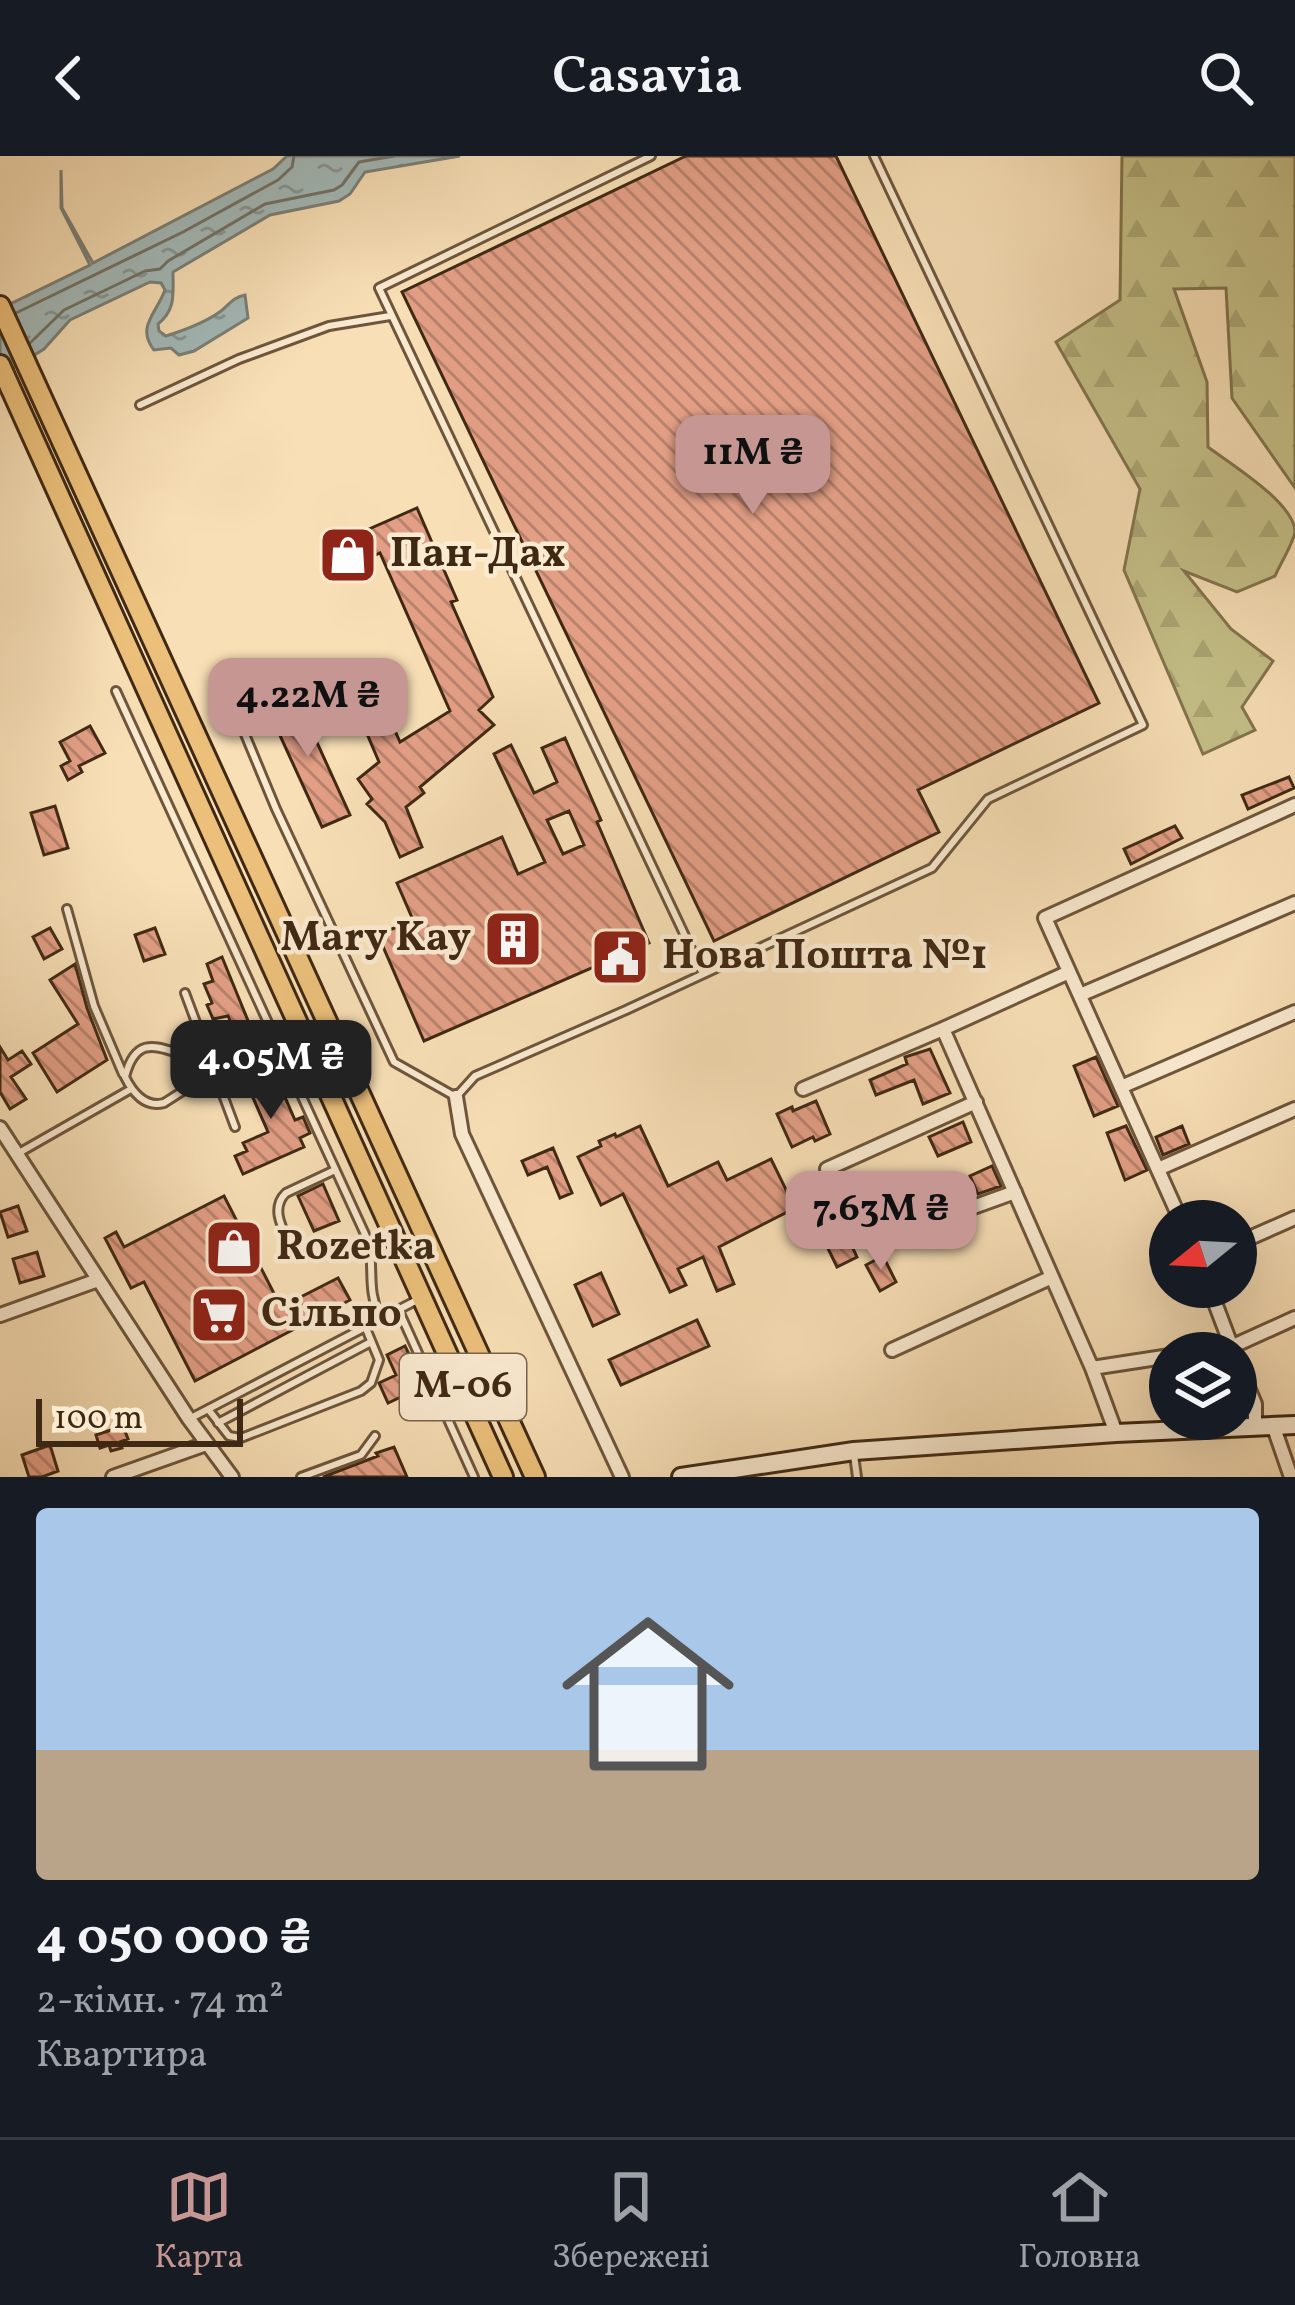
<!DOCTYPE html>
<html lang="uk">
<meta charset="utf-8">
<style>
:root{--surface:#171b24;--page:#20242c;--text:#f1f3f6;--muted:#9ea1a6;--line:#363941;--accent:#c59692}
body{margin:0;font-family:Vollkorn,serif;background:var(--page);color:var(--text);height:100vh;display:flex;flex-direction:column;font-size:45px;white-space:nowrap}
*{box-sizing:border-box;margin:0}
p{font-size:39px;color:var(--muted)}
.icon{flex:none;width:66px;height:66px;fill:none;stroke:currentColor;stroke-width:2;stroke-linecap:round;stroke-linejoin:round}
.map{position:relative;height:1321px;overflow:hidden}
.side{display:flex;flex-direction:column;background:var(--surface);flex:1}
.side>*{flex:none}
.needle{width:78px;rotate:252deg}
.tools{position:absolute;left:1149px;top:1044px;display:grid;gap:24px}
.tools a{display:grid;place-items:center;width:108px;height:108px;border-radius:50%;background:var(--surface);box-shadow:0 12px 48px #0002;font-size:60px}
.scale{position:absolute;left:36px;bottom:30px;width:207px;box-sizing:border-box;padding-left:12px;border:6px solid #402914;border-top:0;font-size:33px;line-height:42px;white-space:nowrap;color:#402914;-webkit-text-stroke:9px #faead0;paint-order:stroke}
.price{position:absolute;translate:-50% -102px;padding:0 27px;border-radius:24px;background:var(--accent);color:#111;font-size:39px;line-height:78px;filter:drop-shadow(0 3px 6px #0008)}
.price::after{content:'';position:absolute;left:50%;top:72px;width:36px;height:27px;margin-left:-18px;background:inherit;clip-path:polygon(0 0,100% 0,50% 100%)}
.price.active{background:#222;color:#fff}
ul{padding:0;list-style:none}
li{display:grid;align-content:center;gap:24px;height:636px;padding:0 36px}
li+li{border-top:3px solid var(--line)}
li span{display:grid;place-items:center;height:372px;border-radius:12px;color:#555}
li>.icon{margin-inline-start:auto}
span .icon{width:216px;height:216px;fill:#fffc;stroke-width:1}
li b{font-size:51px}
header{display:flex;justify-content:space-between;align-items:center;height:156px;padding:0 36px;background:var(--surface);font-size:54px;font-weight:600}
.menu{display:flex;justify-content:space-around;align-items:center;height:168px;border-top:3px solid var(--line);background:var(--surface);font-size:33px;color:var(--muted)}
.menu a{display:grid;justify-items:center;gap:6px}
.menu .active{color:var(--accent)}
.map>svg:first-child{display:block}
.forest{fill:url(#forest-firs);stroke:#82744e;stroke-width:3}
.water{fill:url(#water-ripples);stroke:#7b8078;stroke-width:3}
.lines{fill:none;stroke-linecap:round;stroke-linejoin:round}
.shore{stroke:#727267;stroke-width:3}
.building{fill:url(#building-back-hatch);stroke:#402914;stroke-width:3;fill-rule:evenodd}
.service-casing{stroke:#6e563c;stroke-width:12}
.minor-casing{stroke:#6e563c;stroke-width:18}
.secondary-casing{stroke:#402914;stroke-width:22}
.trunk-casing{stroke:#402914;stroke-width:24}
.service{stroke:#faead0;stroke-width:6}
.minor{stroke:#faead0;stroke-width:12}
.secondary{stroke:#faead0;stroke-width:16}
.trunk{stroke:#ecc07b;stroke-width:18}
.labels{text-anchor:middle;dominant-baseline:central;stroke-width:9;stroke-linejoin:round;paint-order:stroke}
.shield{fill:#faead0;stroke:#78634c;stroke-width:3}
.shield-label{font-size:39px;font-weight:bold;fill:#402914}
.poi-label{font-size:42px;font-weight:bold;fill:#402914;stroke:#faead0;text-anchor:start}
</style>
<header><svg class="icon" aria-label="back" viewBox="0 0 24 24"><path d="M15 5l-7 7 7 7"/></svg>Casavia<svg class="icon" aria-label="search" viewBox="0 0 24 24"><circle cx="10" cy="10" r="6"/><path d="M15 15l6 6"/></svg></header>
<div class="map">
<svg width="1295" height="1321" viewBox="0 0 1295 1321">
<defs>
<pattern id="forest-firs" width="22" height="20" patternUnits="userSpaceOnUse" patternTransform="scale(3)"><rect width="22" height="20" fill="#c5c088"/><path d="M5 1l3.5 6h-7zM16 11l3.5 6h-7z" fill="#aaa574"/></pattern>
<pattern id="water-ripples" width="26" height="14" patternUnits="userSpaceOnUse" patternTransform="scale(3)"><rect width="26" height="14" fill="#a3baba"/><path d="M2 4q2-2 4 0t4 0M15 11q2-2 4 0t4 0" fill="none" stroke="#869796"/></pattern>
<pattern id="building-back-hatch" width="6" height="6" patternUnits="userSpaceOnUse" patternTransform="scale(3)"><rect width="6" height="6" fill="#e39f86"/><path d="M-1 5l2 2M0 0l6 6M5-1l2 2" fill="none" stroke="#b9826c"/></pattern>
</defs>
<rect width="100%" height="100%" fill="#f8dfb6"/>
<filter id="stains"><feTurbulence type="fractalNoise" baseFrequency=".00167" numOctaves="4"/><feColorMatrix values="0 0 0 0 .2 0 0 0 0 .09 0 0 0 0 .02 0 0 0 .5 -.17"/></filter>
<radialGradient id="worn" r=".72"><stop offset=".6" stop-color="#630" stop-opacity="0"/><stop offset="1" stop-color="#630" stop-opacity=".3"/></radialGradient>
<path class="forest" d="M1122,0H1295V332L1232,242L1226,132L1174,133L1207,226L1208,291C1229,307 1295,347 1295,376C1292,390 1281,406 1275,420L1237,436L1184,415L1231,473L1273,505L1242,551L1255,574L1203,598L1124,414L1140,333L1056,186L1120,144Z"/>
<path class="water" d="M287,0H460L365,16L350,38L339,45L270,59L173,116C173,138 176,154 158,168L159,175L166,180C185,174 205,167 221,155C231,147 232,142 245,139L248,162L194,195L179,199L171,192L154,194C136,171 156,158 165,134L161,127L150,126L70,164L44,193L0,220V153L90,109L61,52V14L62,52L93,107L273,13Z"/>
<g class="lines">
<path class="shore" d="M16,157L183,76L278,24L292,11L294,0
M30,187L64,154L145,115L160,113L168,105L265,48L334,34L342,29L359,6L394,0"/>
</g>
<path class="building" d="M686,0H836L1099,547L918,634L939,676L714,785L402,136Z
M417,352L457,444L451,446L493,541L479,554L494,569L420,631L424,637L406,651L422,691L400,701L385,666L367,648L372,643L358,623L379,606L353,545L377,534L400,586L450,555L380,397L362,405L351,381Z
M294,536L350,659L322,671L266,549Z
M90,570L105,597L79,610L82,616L68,624L61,610L70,605L60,586Z
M565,582L601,664L597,666L649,787L424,885L378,779L413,764L397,727L502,681L518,718L545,706L494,598L511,589L534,637L557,626L542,592ZM569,655L584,689L563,698L547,664Z
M1289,621L1294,632L1248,653L1242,639Z
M55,650L68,692L44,699L31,657Z
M1175,670L1182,682L1131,708L1124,693Z
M50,772L62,793L44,803L33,781Z
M155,772L165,798L144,805L135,779Z
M222,801L251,872L236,878L228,860L213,863L207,849L212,847L204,828L213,825L207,808Z
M75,808L87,852L107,904L57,936L33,897L78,868L50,824Z
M0,891L8,904L22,895L31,908L11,921L26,943L10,953L0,936Z
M930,893L950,937L923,948L914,924L876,939L870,924L907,908L905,901Z
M1096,901L1118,950L1094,960L1074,910Z
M270,907L295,964L303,961L310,977L300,982L304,991L243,1018L235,1000L247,995L243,987L268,976L243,919Z
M816,945L830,978L815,985L813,981L792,991L777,958L792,951L793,955Z
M963,966L971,986L938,1000L929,981Z
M640,970L668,1030L718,1006L727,1024L771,1003L795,1052L719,1091L734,1128L717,1135L703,1101L678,1113L686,1129L670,1136L623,1038L601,1049L578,1001L601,990L599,985L615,978L616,981Z
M1126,970L1147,1014L1125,1024L1107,977Z
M1182,970L1189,988L1163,999L1156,981Z
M553,992L572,1037L560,1042L547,1011L528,1019L522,1005Z
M992,1010L1001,1030L978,1038L970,1020Z
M323,1028L339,1065L314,1075L298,1040Z
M224,1040L281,1151L338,1122L350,1144L195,1225L144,1126L131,1132L105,1082L116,1076L124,1091Z
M18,1050L27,1075L8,1081L0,1056Z
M839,1063L857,1101L837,1111L818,1072Z
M37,1096L44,1120L20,1127L13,1103Z
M883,1100L896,1126L880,1135L866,1109Z
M601,1117L619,1158L593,1170L575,1129Z
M697,1164L709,1190L621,1229L609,1204Z
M405,1190L424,1230L388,1247L379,1227L396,1219L387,1199Z
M123,1270L128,1283L120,1286L122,1292L111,1295L109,1289L100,1292L96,1279Z
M50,1289L58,1315L42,1321H29L22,1299Z
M394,1291L407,1321H323L378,1300L376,1297Z"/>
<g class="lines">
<defs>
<path id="service" d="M651,0L379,132L703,818
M140,249L239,203L329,170L390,160
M116,535L369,1087C374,1117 367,1133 380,1162
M237,559L276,653L394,906L456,941L475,920L626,854L932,712L988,643L1143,569L874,0
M67,753L94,850L123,918
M185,837L235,971
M214,915L164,947C145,952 133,937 125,921C139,867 170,902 206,903C224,903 238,897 254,890
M17,998L131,933
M294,1098C286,1078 268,1054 286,1037L335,1014
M399,1155L474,1321
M208,1253L229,1280L241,1282L361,1235L371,1227L379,1204L365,1170
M191,1262L419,1143
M218,1267L371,1186
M854,1299L857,1321
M301,1321L361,1299L375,1280"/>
<path id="minor" d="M1069,816L943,873L1092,1212L1116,1277
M1080,839L1295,747
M1121,931L1295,856
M803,933L943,873
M456,941L462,978L622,1321
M0,972L189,1263L232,1321
M827,1013L976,946
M1158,1013L1295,953
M1181,1065L1045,762L1295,649
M901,1077L1015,1036
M1236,1088L1295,1062
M1209,1131L1234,1197
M0,1159L98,1124
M892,1194L1052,1121
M1189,1197L1231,1191L1295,1162
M1236,1203L1255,1248V1270
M1092,1212L1170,1200
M1273,1269L1291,1321
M113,1321L206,1288"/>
<path id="secondary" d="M681,1321L854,1295L1116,1277L1295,1269"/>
<path id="trunk" d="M0,150L535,1321
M0,209L503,1321"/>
</defs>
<use href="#service" class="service-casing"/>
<use href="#minor" class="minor-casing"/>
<use href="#secondary" class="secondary-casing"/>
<use href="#trunk" class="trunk-casing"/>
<use href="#service" class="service"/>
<use href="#minor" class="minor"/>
<use href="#secondary" class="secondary"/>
<use href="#trunk" class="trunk"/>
</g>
<defs>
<symbol id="shop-square" viewBox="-11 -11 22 22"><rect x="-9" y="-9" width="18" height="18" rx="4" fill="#8f2418" stroke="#faead0"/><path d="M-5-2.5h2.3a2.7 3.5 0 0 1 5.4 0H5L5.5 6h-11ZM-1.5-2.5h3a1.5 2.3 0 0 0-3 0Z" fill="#fff"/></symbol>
<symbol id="building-square" viewBox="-11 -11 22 22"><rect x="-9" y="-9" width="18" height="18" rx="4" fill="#8f2418" stroke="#faead0"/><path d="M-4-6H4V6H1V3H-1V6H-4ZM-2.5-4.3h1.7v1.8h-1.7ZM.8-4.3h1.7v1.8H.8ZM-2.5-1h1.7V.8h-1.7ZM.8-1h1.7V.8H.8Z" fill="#fff"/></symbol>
<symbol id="civic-square" viewBox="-11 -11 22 22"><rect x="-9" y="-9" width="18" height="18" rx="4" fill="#8f2418" stroke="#faead0"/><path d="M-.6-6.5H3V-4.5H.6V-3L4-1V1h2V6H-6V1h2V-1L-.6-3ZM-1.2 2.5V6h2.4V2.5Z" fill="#fff"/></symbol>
<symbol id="supermarket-square" viewBox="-11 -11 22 22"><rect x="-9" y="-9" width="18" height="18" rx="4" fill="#8f2418" stroke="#faead0"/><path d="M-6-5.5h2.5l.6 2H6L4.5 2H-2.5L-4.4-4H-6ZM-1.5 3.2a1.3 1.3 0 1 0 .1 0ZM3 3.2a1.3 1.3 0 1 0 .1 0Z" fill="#fff"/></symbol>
</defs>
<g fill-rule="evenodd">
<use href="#shop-square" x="315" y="366" width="66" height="66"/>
<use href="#building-square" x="480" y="750" width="66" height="66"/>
<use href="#civic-square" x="587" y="768" width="66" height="66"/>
<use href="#shop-square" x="201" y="1059" width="66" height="66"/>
<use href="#supermarket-square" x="186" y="1126" width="66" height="66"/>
</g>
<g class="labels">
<rect class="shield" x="400" y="1198" width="126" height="66" rx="9"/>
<g class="shield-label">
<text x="463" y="1231">М-06</text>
</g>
<g class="poi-label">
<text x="390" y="399">Пан-Дах</text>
<text x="471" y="783" text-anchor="end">Mary Kay</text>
<text x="662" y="801">Нова Пошта №1</text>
<text x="276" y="1092">Rozetka</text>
<text x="261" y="1159">Сільпо</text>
</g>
</g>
<rect width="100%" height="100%" filter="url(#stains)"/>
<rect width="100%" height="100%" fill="url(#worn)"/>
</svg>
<div class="tools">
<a><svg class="needle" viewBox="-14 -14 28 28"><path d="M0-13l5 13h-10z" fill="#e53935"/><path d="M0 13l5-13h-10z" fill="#9ea1a6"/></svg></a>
<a><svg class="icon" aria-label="layers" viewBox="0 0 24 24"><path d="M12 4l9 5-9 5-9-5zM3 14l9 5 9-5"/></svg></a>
</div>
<div class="scale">100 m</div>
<b class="price" style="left:753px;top:361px">11M ₴</b>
<b class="price" style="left:308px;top:604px">4.22M ₴</b>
<b class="price active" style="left:271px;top:966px">4.05M ₴</b>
<b class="price" style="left:881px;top:1117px">7.63M ₴</b>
</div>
<section class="side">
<ul>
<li><span style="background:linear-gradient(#a9c7e8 65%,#b9a48a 0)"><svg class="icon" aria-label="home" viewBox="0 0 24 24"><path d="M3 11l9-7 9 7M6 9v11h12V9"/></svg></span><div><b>4 050 000 ₴</b><p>2-кімн. · 74 m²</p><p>Квартира</p></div></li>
</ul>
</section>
<nav class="menu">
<a class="active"><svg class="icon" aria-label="map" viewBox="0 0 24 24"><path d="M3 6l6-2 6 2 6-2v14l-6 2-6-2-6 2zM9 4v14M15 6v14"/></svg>Карта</a>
<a><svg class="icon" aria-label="saved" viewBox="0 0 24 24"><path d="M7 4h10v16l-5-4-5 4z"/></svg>Збережені</a>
<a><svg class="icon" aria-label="home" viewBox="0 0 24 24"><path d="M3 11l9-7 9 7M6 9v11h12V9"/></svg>Головна</a>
</nav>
